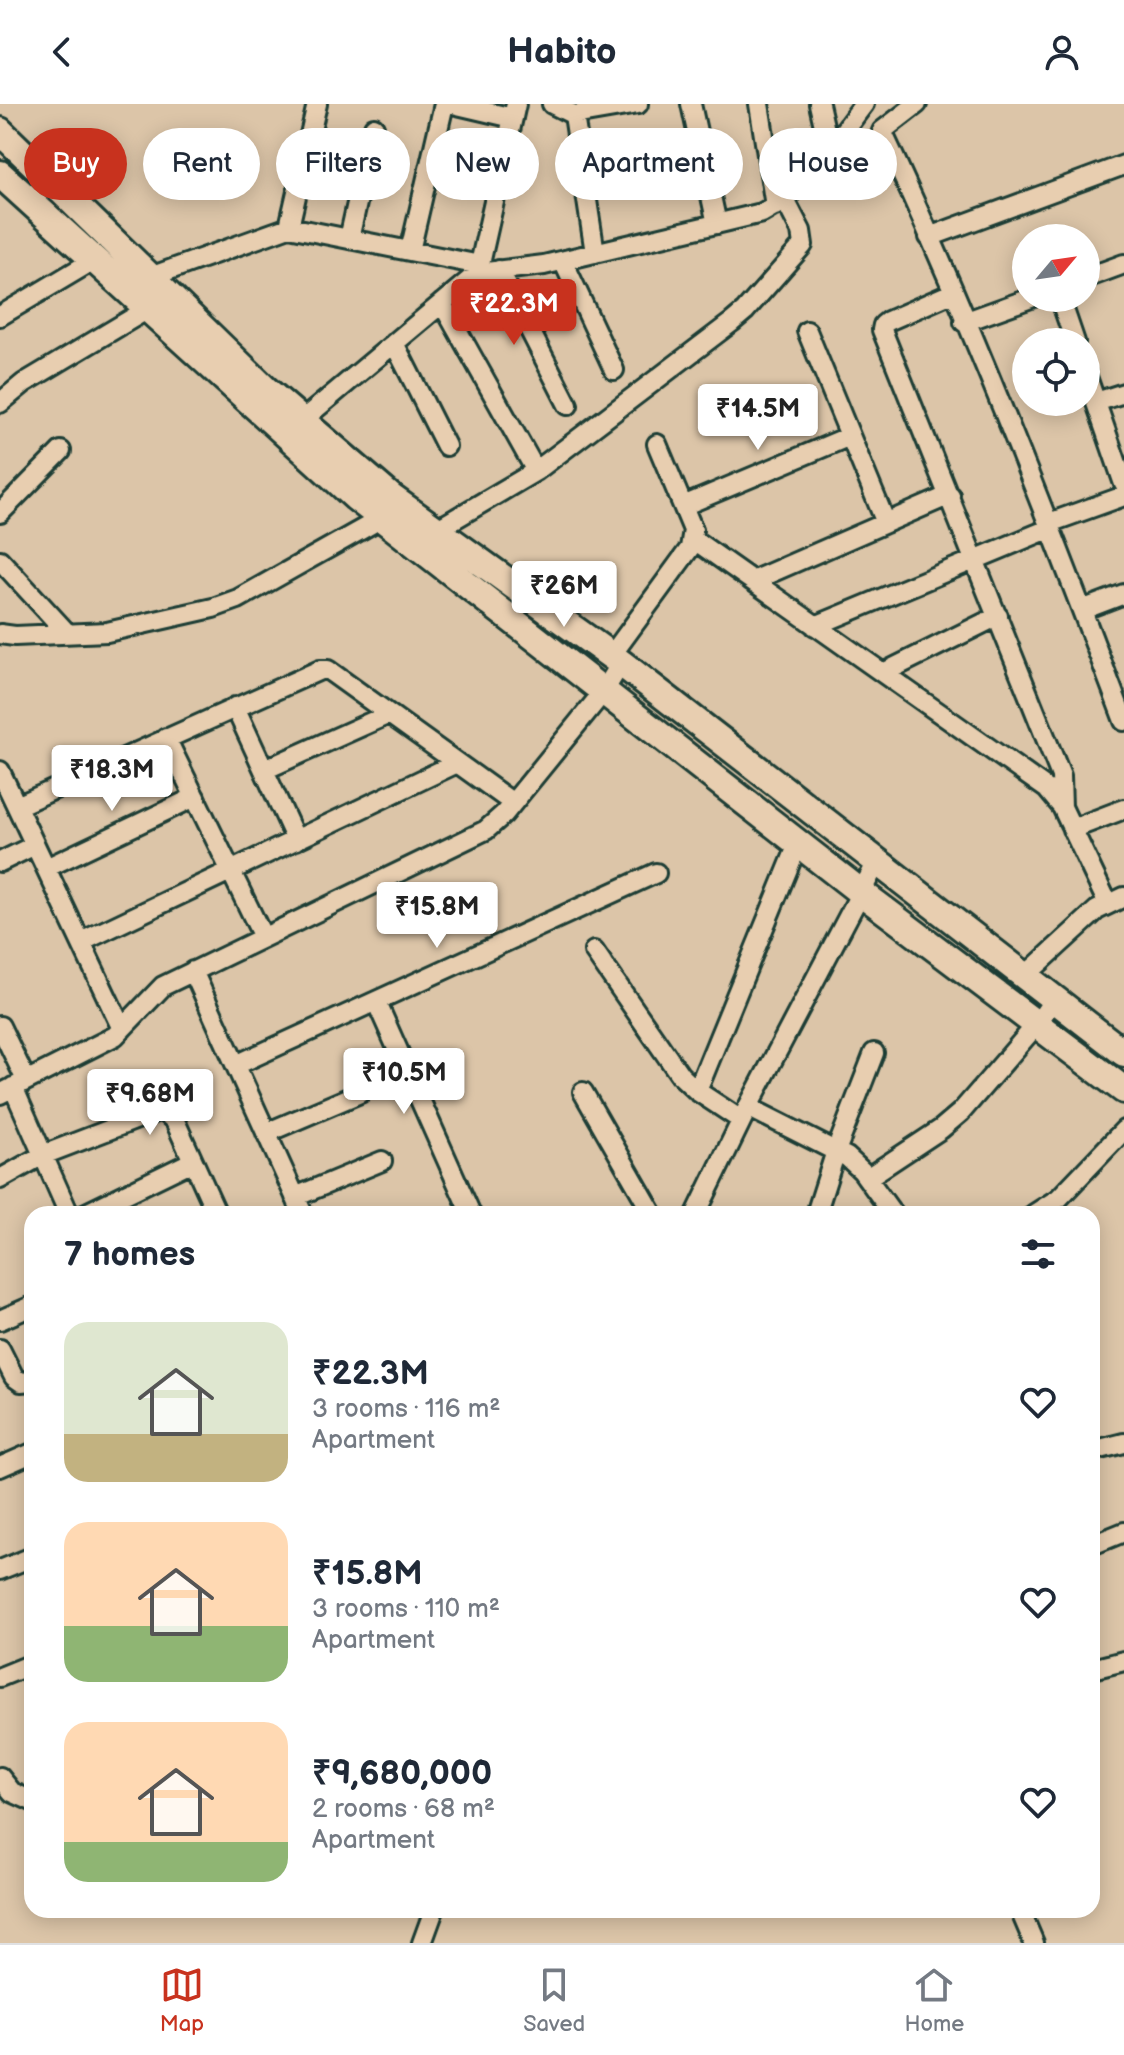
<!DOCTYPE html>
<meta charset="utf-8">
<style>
:root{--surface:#fff;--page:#f2f2f3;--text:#1f2937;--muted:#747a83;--line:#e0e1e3;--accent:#c8321e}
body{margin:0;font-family:"Balsamiq Sans",sans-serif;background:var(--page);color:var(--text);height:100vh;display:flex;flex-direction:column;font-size:30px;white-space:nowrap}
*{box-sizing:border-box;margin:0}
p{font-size:26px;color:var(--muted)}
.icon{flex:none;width:44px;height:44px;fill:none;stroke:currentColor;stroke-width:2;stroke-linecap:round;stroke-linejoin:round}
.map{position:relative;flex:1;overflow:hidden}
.side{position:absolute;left:24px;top:1102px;width:1076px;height:712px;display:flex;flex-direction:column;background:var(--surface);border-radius:24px;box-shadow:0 4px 20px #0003}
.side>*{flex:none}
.top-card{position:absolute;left:24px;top:24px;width:1076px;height:72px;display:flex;gap:16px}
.needle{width:52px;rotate:61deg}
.fabs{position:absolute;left:1012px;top:120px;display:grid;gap:16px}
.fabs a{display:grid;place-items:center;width:88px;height:88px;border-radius:50%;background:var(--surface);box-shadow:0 4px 20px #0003;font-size:40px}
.price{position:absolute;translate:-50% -68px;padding:0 18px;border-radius:8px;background:#fff;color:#222;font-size:26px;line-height:52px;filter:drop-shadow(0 2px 4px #0008)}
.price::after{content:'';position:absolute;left:50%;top:48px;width:24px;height:18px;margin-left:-12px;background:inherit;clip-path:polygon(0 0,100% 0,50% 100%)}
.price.active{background:var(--accent);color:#fff}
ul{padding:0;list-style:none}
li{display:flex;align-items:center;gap:24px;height:200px;padding:0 40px}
li span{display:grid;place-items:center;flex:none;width:224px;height:160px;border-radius:24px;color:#555}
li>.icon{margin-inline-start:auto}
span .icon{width:96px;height:96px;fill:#fffc;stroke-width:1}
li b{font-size:34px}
h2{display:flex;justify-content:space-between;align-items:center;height:96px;padding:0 40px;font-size:34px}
.pill{padding:0 28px;border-radius:36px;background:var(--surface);box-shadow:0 4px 20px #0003;font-size:28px;line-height:72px}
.pill.active{background:var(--accent);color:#fff}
header{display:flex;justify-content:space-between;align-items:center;height:104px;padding:0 40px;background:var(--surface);font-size:36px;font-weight:700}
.dock{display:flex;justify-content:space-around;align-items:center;height:112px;border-top:2px solid var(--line);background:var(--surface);font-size:22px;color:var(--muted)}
.dock a{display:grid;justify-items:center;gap:4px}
.dock .active{color:var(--accent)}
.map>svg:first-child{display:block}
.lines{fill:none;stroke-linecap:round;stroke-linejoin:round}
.street-casing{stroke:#1f3d34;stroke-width:24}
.secondary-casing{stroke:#1f3d34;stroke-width:32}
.street{stroke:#e8ceb0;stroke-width:18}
.secondary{stroke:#e8ceb0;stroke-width:26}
</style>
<header><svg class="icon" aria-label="back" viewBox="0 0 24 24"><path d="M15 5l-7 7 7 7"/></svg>Habito<svg class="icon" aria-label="person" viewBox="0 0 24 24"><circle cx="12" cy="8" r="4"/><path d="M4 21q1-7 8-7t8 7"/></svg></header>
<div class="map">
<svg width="1124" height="1839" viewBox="0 0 1124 1839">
<rect width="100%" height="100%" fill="#dcc5a8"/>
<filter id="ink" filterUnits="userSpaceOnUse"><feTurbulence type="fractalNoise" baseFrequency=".0125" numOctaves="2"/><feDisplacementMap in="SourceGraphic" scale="16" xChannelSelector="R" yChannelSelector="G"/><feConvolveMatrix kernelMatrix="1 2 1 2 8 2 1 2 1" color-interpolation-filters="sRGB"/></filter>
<g filter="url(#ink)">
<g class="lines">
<defs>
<path id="street" d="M453,0L513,14
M552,0L574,11L638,0
M691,0L717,120
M759,0L775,102
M819,0L829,44
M917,0L882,27C972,219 1049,418 1124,617
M574,11L595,149
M289,123L317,0
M929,133L1124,61
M349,135L374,23
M410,147L444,0
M563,157L614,266
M499,166L568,301
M478,169L516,0
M150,173L289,123L480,161
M1086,174L1124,160
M952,189L888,217L883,221L882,226L1061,672L1062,703
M1060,194L1075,238
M442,199L536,367
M0,212L94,156
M964,218L1031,194
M807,227L886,419
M394,239L446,342
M1086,270L1124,380
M1096,298L1124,289
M0,299L24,279L148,205
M294,323L478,169L544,161L762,109C806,86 834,39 864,0
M683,402L850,332
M0,409L61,347
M1049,419L1124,392
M436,426L536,367L732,218L745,207L803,141L801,127L785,96
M693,435L1047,685L1062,703L1108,800
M0,456L68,530
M752,477L950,391
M1082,506L1124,490
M815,522L1051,424
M0,530L15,532L107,528L213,504L238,495L382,414
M611,552L690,444L693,426L657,340
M883,569L998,512
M235,603L296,736
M166,634L263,833
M264,666L389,610
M0,667L122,925
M17,702L320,566H328L513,699
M1072,725L1124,705
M0,758L35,741
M46,764L195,693
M81,838L457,659
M594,847L680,971L697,987L741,1016
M193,867L303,1110
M1025,872L1097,806L1124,793
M376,897L471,1110
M0,922L26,976
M236,961L656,769
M13,983L69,1110
M697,987L798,740
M583,988L653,1110
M0,990L115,932L163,882L486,726L504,710L604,587L621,559
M748,1003L847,1053L862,1067L893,1110
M266,1029L360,989
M867,1074L941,1025L961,1008L1037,920L1054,895
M0,1075L43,1051L158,1007L165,1008L175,1017L217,1110
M295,1093L382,1057
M84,1110L193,1057
M696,1110L748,1003L878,756
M816,1110L836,1047L874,949
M1034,1110L1059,1094L1124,1026
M0,1216L32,1202
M0,1245L14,1273L21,1278L32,1277
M1092,1347L1124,1339
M0,1363L32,1349
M1092,1441L1124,1428
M0,1466L32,1453
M1092,1565L1124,1557
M0,1573L32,1560
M0,1673L12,1688L32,1697
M1020,1806L1034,1839
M422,1839L434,1806"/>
<path id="secondary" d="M0,27L265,285L392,394L621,559L1124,949
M0,70L355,393L863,790L1124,986"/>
</defs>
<use href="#street" class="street-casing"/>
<use href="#secondary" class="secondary-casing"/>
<use href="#street" class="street"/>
<use href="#secondary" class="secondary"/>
</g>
</g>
</svg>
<div class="fabs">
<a><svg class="needle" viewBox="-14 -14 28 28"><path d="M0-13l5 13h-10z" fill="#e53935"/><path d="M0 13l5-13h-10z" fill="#747a83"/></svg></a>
<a><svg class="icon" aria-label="locate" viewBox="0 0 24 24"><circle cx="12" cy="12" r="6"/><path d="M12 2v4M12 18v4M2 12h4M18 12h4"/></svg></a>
</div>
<b class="price active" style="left:514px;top:243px">₹22.3M</b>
<b class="price" style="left:758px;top:348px">₹14.5M</b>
<b class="price" style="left:564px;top:525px">₹26M</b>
<b class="price" style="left:112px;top:709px">₹18.3M</b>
<b class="price" style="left:437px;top:846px">₹15.8M</b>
<b class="price" style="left:404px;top:1012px">₹10.5M</b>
<b class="price" style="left:150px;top:1033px">₹9.68M</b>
<div class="top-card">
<a class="pill active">Buy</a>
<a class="pill">Rent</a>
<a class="pill">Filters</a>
<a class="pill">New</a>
<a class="pill">Apartment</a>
<a class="pill">House</a>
</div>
<section class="side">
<h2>7 homes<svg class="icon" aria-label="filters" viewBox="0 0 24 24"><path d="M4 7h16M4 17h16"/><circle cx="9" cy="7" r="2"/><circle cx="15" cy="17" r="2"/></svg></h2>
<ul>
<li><span style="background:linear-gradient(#dfe7d0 70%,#c2b280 0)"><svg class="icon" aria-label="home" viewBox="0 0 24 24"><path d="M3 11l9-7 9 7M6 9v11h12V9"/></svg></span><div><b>₹22.3M</b><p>3 rooms · 116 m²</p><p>Apartment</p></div><svg class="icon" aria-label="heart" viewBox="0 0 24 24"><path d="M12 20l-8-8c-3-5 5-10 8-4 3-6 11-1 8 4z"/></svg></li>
<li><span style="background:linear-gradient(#ffd9b3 65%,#8fb573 0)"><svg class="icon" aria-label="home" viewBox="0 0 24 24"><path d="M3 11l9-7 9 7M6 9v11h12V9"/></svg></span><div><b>₹15.8M</b><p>3 rooms · 110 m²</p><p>Apartment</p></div><svg class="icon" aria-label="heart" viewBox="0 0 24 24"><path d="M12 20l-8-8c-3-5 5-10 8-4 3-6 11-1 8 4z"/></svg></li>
<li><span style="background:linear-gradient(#ffd9b3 75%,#8fb573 0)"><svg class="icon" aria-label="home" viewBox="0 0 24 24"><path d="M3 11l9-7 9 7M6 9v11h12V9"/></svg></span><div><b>₹9,680,000</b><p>2 rooms · 68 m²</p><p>Apartment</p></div><svg class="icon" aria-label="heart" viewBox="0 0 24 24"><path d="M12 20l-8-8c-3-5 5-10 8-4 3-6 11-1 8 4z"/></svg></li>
</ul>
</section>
</div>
<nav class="dock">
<a class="active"><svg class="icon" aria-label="map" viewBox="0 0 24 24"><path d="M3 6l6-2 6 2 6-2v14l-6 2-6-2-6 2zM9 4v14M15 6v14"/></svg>Map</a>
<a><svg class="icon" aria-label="saved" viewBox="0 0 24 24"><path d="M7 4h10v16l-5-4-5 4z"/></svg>Saved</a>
<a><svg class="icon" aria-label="home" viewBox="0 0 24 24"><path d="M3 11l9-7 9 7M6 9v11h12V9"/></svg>Home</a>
</nav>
